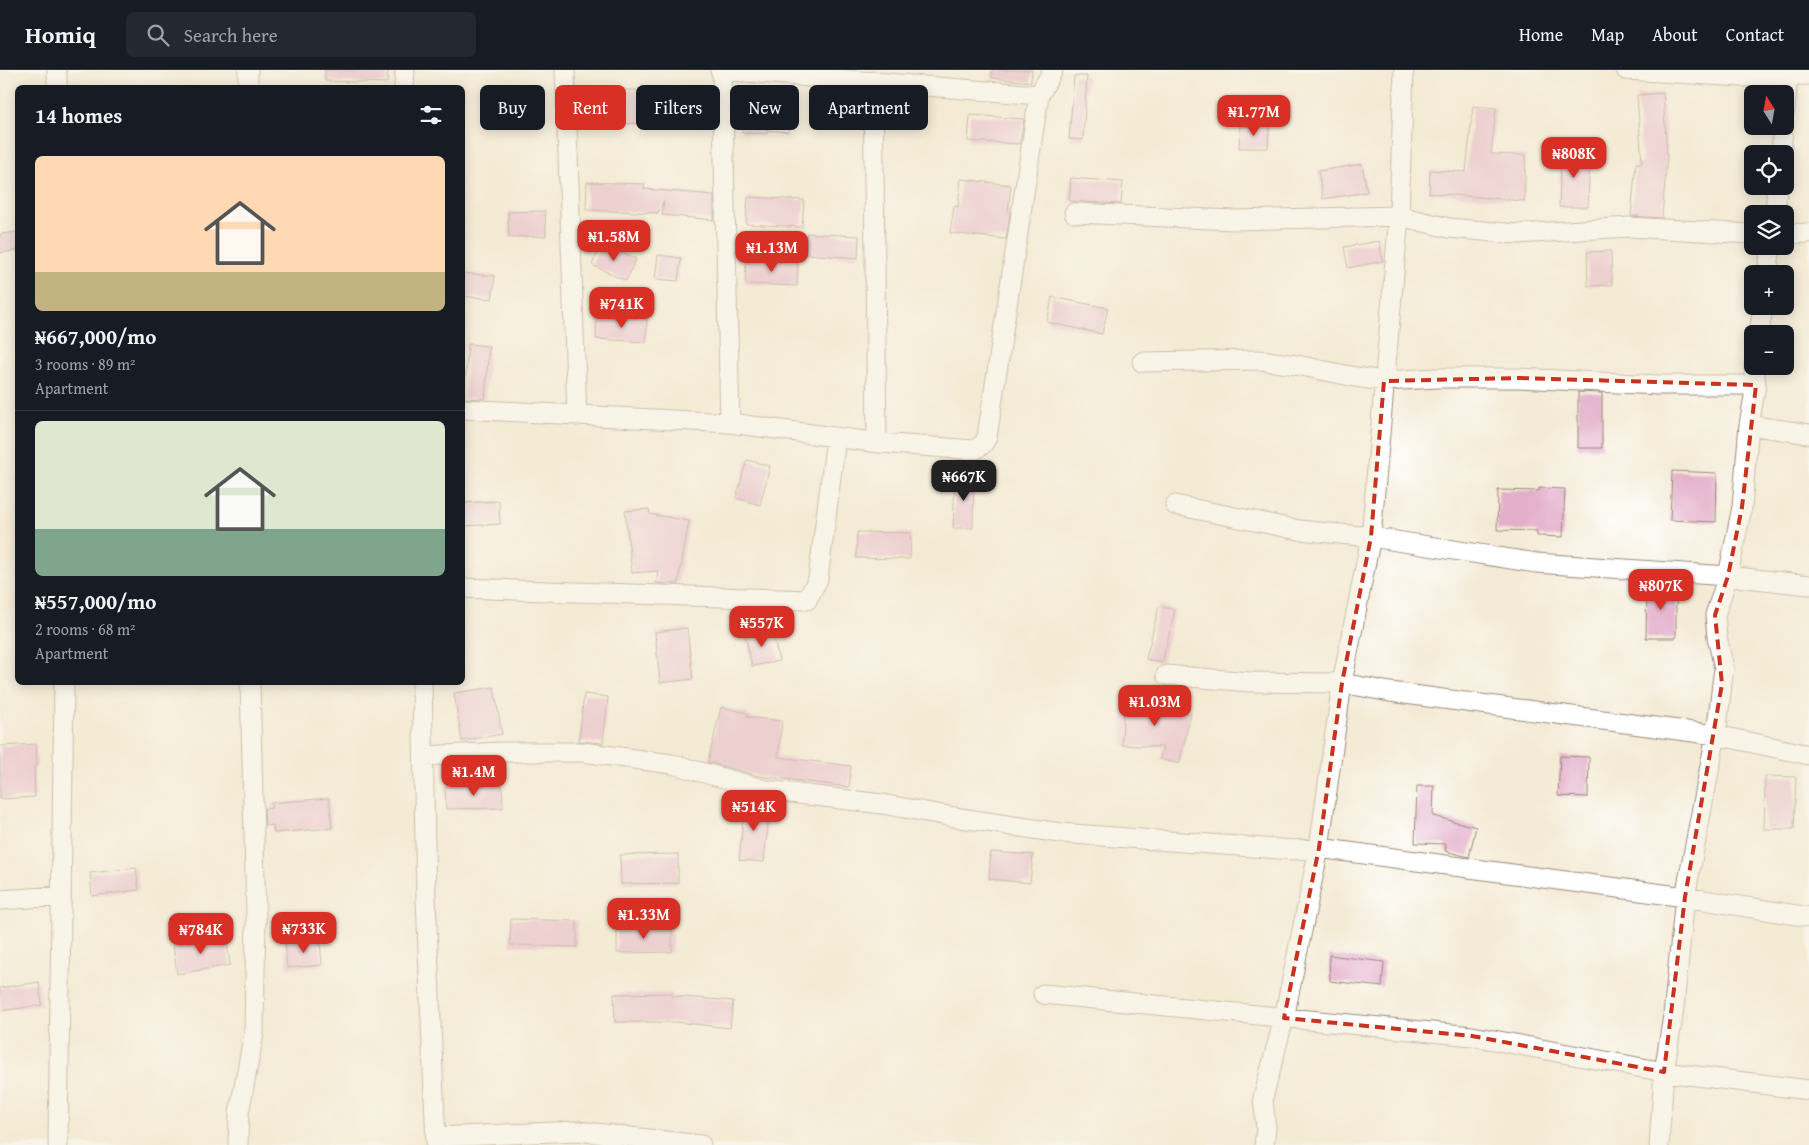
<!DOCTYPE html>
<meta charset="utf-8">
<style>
:root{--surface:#171b24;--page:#242831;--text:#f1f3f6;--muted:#9ea1a6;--line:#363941;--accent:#d93025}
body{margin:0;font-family:"Gentium Book Plus",serif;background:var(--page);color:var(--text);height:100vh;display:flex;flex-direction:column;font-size:19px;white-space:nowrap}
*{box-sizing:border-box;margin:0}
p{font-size:16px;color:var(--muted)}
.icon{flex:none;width:28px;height:28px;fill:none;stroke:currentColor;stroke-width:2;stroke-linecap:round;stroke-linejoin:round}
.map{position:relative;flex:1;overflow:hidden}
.panel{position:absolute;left:15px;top:15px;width:450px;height:600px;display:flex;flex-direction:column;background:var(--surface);border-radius:8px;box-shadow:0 2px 12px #0003}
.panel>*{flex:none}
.top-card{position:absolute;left:480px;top:15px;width:475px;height:45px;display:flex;gap:10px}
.needle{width:32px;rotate:349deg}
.fabs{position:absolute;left:1744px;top:15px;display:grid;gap:10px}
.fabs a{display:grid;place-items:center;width:50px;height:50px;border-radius:8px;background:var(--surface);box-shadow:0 2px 12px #0003;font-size:25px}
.price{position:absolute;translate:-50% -42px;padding:0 11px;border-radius:10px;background:var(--accent);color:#fff;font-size:16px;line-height:32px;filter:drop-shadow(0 1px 2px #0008)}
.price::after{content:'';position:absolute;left:50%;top:30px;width:15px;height:11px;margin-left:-8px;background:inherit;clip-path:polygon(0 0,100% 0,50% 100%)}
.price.active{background:#222;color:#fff}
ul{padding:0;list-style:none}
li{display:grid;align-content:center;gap:10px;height:265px;padding:0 20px}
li+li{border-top:1px solid var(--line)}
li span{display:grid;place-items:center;height:155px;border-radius:8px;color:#555}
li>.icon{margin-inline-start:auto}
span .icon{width:90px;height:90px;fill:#fffc;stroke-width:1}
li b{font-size:21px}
h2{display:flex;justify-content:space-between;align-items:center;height:60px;padding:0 20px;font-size:21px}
.tag{padding:0 18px;border-radius:8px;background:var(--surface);box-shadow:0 2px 12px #0003;font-size:18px;line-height:45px}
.tag.active{background:var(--accent);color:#fff}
header{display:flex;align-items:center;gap:30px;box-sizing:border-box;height:70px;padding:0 25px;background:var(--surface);border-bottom:1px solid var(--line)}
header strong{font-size:24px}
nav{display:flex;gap:28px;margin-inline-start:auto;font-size:18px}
.search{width:350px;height:45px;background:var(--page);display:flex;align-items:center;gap:12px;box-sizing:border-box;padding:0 18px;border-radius:8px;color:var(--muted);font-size:19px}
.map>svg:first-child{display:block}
.building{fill:#e4afcb}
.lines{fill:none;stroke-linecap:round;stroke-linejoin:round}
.minor-casing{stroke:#988a7a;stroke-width:21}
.minor{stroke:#fff;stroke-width:19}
.marked{fill:none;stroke:#c8321e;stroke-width:4;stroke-dasharray:10 6;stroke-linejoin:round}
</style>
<header>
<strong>Homiq</strong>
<div class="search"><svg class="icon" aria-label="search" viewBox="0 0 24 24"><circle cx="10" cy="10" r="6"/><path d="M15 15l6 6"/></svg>Search here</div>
<nav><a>Home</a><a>Map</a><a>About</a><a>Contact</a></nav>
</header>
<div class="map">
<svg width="1809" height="1075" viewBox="0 0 1809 1075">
<rect width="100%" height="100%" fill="#fff"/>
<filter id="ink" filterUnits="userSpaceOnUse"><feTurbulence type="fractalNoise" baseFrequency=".02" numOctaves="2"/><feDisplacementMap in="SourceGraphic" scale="10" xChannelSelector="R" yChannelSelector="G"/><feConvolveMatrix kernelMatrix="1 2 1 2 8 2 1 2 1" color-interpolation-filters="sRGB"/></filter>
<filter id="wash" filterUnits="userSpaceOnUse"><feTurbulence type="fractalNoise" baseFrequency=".0096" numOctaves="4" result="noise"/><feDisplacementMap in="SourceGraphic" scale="20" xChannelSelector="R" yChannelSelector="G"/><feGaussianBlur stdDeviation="1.12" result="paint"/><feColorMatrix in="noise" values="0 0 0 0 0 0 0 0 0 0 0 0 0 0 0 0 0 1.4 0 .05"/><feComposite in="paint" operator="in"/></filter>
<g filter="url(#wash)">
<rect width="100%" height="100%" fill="#f4ebd6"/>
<g id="blocks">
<path class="building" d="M325,0H388L387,13L325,11Z
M992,0H1032L1031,12L992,8Z
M1074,6H1087L1083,70L1069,69Z
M620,20H642L643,53L621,54Z
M1663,23L1667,86L1662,148L1631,146L1636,93H1642L1637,25Z
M743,25L768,26V36L790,38L788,62L767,60V64L742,63Z
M1473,36L1496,38L1491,84L1526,85L1524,131L1429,123L1430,100L1466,102Z
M970,45L1024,49L1020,74L968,71Z
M1240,56H1269L1268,78H1239Z
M1561,81L1590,82L1588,137H1559Z
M1362,94L1367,122L1323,129L1318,101Z
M1071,108L1123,112L1121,134L1069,131Z
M961,109L1011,115L1008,142L1010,143L1006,169L950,163L954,136L958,137Z
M587,112L645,114L644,119L714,125V150L662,145L664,131L658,143L586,140Z
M748,127L804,130L802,157L746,154Z
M545,141L546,166L509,167L508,142Z
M18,162V180L0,183V164Z
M807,163L859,166L858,188L805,184Z
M1379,171L1383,191L1348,198L1344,177Z
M602,173L636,189L626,211L592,195Z
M1611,181L1612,215L1588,216L1587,182Z
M658,185L681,188L678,211L655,209Z
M746,190L798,192L797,216L745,214Z
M462,203L495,206L492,229L462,226Z
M1052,227L1108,238L1102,264L1047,252Z
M597,246L647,249L646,272L596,269Z
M468,274L489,276L485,329L464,328Z
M1578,322L1602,323V378H1578Z
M747,390L770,396L760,435L736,428Z
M1672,401L1717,403L1716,452L1670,450Z
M955,405L974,406L973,458H953Z
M1539,418L1565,419L1563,467L1537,466V461L1497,460L1498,420L1539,421Z
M499,431L500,454L462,456V433Z
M649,439L650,444L689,451L678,514L656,513L658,501L632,503L625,441Z
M857,462L911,463L910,489L856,488Z
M1647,514L1676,515V568H1646Z
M1159,536L1175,540L1162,593L1146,589Z
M687,558L693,609L660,613L655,562Z
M772,559L779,591L752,596L745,564Z
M494,617L502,664L462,671L454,623Z
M584,624L608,627L603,673L579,671Z
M1124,626L1157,627V636L1191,644L1179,694L1160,689L1163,677L1122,675Z
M721,637L748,643L747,647L782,651L778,687L851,696L849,717L759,706L708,692Z
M36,674L37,697H34L35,727L0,729V676Z
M1560,686L1589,687L1588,727L1558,726Z
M1765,706L1796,707L1794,759H1764Z
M502,715L503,738L446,739L445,717Z
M1417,716H1434L1433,746L1476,757L1469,787L1445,781L1446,774L1415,773Z
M329,728L332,758L274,763L273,755L265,756L264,739L272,738L271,733Z
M745,733L770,735L764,792L739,790Z
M991,782L1033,785L1030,813L989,809Z
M678,784V813L621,814L620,785Z
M136,798L139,820L92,826L90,803Z
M511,849L577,851V877L510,875Z
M672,857V882L617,883V858Z
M226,866L230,895L177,904L173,875Z
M320,869L322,895L287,898L285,872Z
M1329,885L1384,892L1382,917L1330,911Z
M39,912L42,935L0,941V918Z
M672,923V926L733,931L730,958L676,952H615L614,924Z"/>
</g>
</g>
<g filter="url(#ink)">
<use href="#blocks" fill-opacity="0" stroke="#988a7a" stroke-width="1"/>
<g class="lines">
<defs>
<path id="minor" d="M57,0V18
M248,0V18
M565,0L577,346
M720,0L1039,25
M722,0L730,353
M1626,0L1742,7L1809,5
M873,11L877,373
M404,18L405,0
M1785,40L1788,6
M1781,84L1783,56
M1074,143L1234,150L1399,146L1449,158L1517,164L1629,157L1752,164
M1775,144L1777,116
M1785,164L1809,163
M1767,204L1771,176
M1759,264L1763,236
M1142,292L1260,290L1297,295L1355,307L1384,311L1437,308H1519L1658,315H1756
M462,339L730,353L879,373L974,380L983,374L987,367L1039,25L1053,0
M1749,355L1809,364
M1175,435L1299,460L1371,467L1536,493L1728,506L1809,515
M462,518L807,530L818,509L836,368
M1166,605L1250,612L1342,613L1390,622L1716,665L1809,685
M422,612L426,829L436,1075
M424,686L502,682H582L672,694L766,720L882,734L954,747L1060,763L1293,780L1319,778L1685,827L1809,847
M0,830L61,826
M1043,924L1472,966L1664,1002L1809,1020
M436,1067L578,1061L701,1075
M58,1075L64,612
M238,1075L239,1043L254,963L256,848L250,612
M1264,1075L1266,1059L1263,1028L1284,948L1319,778L1342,613L1371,467L1399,146L1404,0
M1659,1075L1664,1002L1673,946L1685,827L1716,665L1722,614L1724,598L1717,567L1715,545L1728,506L1742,437L1749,355L1756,315L1754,296"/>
</defs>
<use href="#minor" class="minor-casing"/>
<use href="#minor" class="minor"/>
</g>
</g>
<path d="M0 0H1809V1075H0ZM1519,308L1756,315L1742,437L1728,506L1715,545L1722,614L1685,827L1664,1002L1472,966L1284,948L1319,778L1342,613L1371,467L1384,311Z" fill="#f4ebd6" fill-opacity=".55" fill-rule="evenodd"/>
<path class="marked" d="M1519,308L1756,315L1742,437L1728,506L1715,545L1722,614L1685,827L1664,1002L1472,966L1284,948L1319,778L1342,613L1371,467L1384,311Z"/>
</svg>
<div class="fabs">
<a><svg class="needle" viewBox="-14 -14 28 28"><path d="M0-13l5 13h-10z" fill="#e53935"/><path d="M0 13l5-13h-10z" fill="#9ea1a6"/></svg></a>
<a><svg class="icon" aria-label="locate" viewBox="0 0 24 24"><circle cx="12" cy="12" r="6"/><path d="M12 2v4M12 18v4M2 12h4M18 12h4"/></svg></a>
<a><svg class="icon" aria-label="layers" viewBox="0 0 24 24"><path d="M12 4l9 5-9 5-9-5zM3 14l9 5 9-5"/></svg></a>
<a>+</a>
<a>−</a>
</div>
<b class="price" style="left:1254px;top:67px">₦1.77M</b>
<b class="price" style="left:1574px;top:109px">₦808K</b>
<b class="price" style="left:614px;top:192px">₦1.58M</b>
<b class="price" style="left:772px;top:203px">₦1.13M</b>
<b class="price" style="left:622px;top:259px">₦741K</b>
<b class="price active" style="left:964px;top:432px">₦667K</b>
<b class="price" style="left:1661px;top:541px">₦807K</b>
<b class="price" style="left:762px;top:578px">₦557K</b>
<b class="price" style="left:1155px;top:657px">₦1.03M</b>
<b class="price" style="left:474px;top:727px">₦1.4M</b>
<b class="price" style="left:754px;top:762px">₦514K</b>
<b class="price" style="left:644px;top:870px">₦1.33M</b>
<b class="price" style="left:304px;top:884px">₦733K</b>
<b class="price" style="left:201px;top:885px">₦784K</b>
<div class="top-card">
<a class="tag">Buy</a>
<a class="tag active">Rent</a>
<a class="tag">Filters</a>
<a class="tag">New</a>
<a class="tag">Apartment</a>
</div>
<section class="panel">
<h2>14 homes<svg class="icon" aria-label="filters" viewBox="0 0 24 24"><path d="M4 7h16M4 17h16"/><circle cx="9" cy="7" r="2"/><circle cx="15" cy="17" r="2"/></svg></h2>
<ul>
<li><span style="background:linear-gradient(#ffd9b3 75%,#c2b280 0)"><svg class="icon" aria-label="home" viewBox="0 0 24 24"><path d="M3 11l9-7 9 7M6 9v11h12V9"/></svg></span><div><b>₦667,000/mo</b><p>3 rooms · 89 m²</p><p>Apartment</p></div></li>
<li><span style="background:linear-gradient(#dfe7d0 70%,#7fa58c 0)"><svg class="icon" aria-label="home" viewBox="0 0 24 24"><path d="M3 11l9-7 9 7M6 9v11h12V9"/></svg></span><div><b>₦557,000/mo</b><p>2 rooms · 68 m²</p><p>Apartment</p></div></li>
</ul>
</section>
</div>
